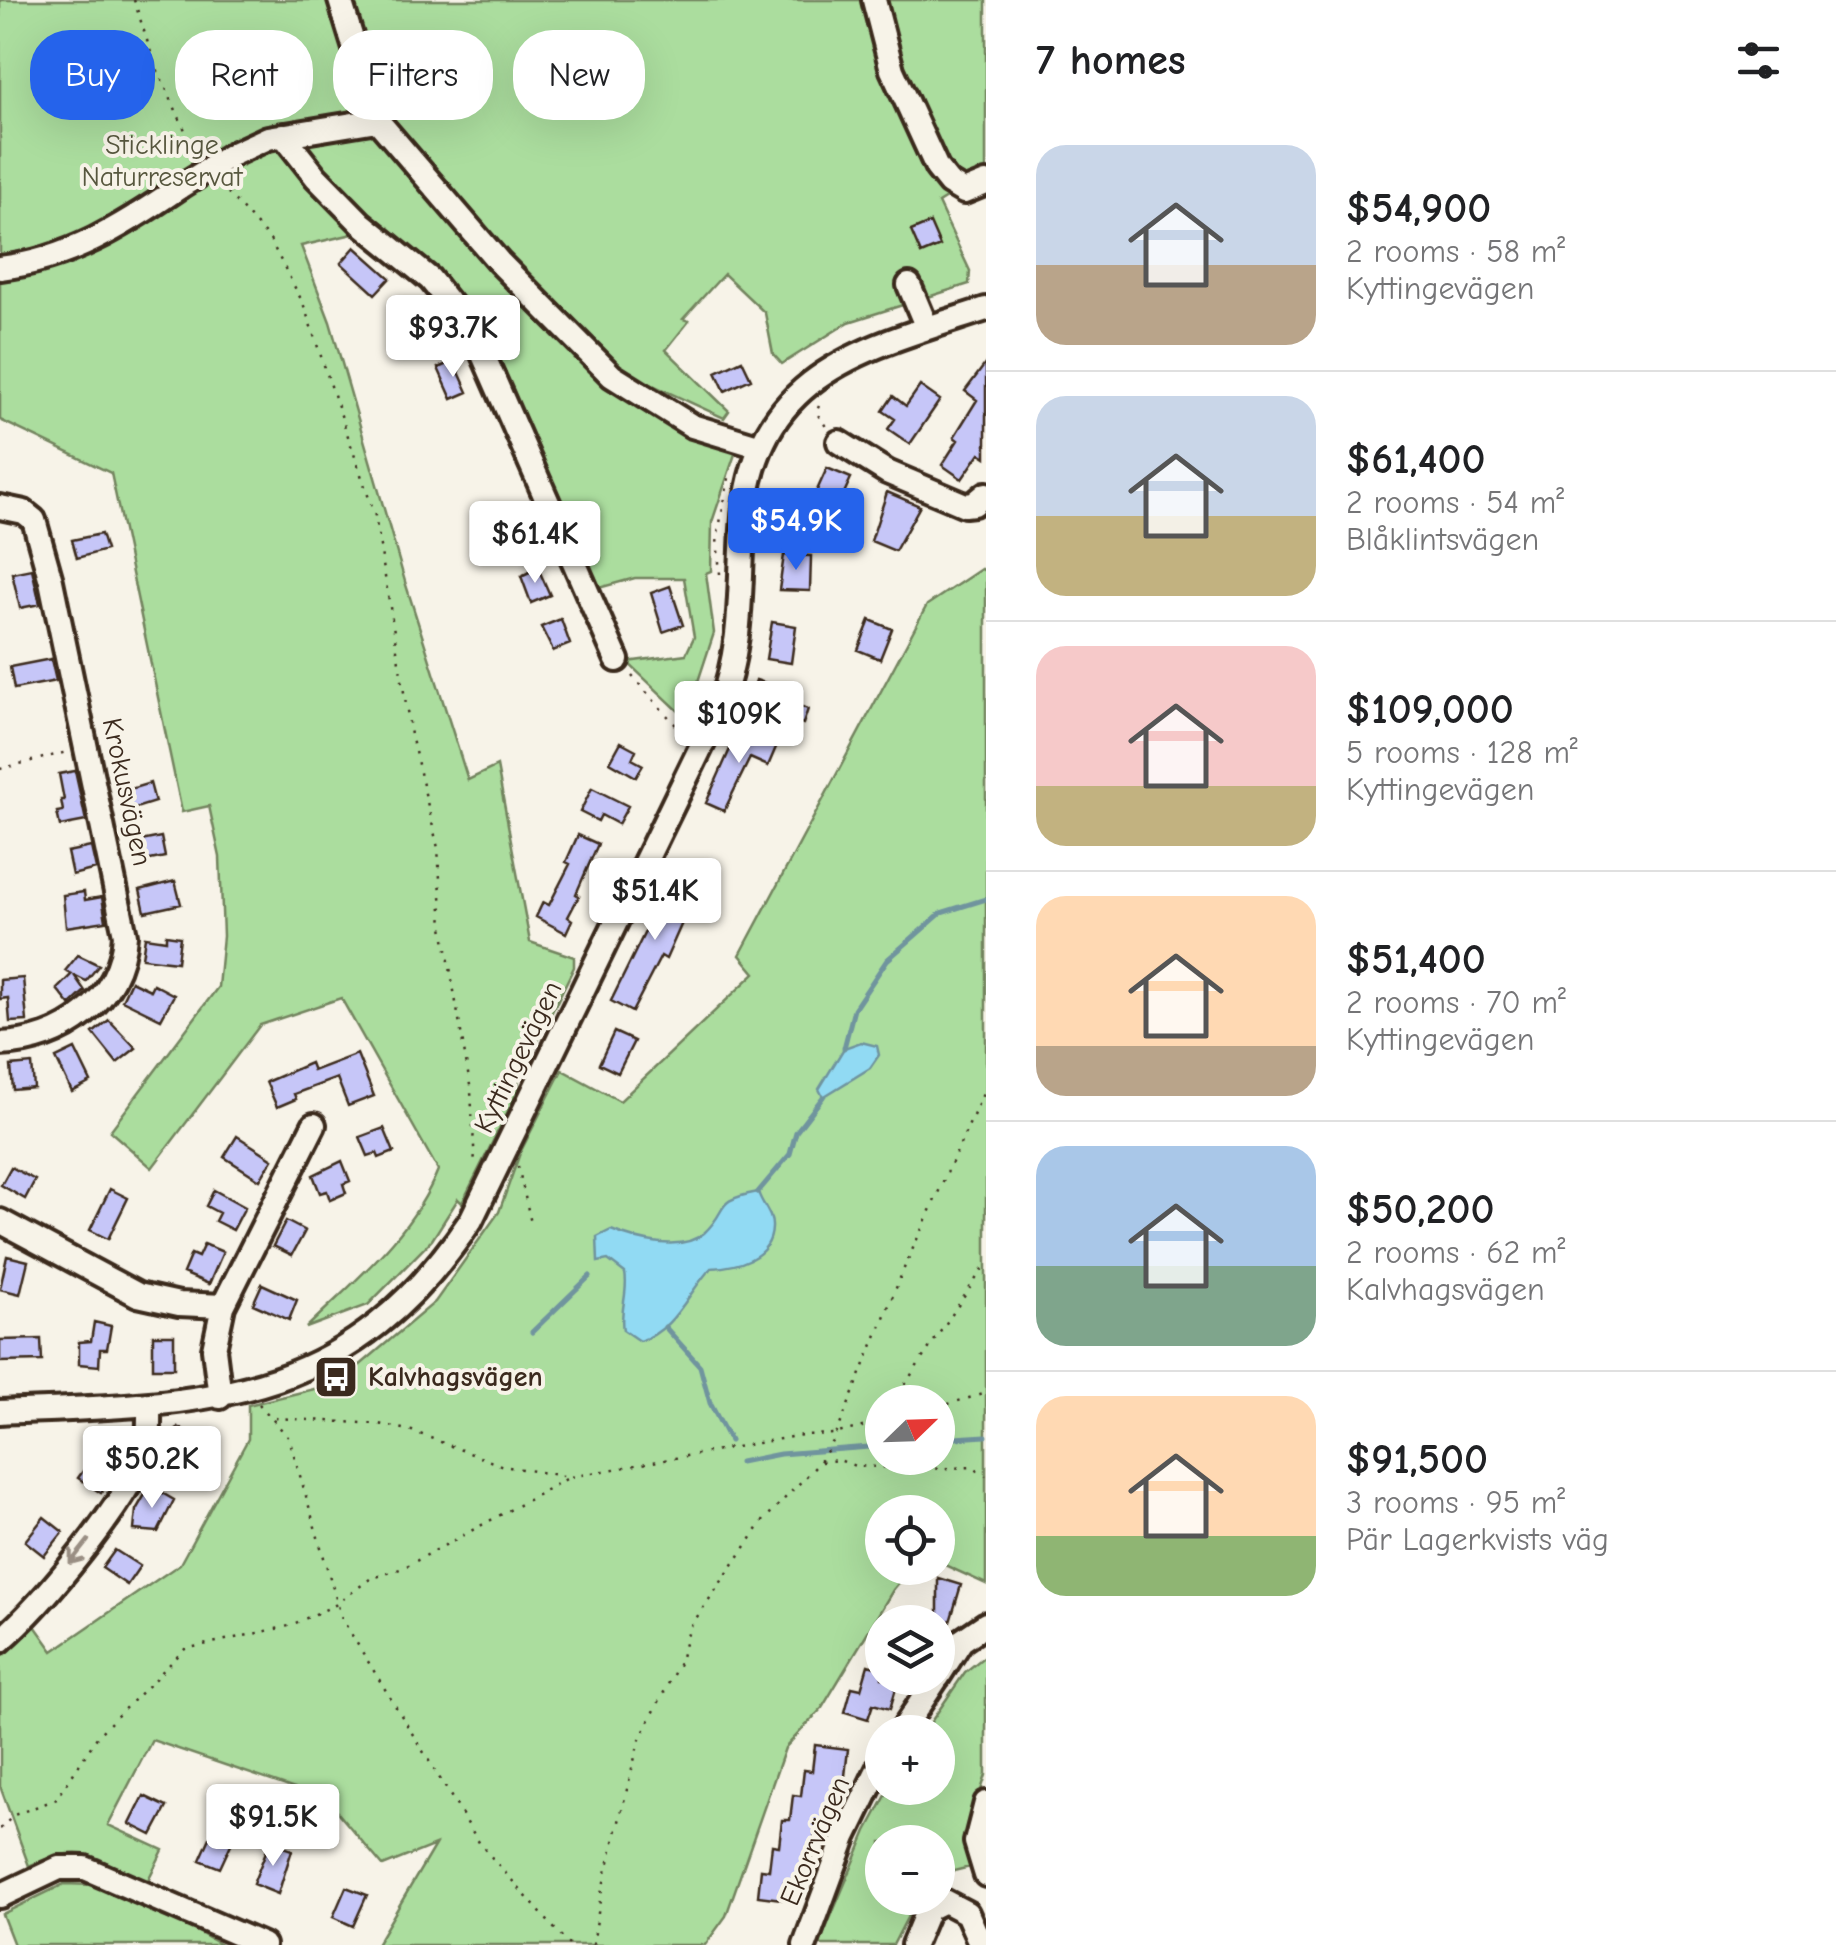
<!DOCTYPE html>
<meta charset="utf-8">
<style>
:root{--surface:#fff;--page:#f2f2f2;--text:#202124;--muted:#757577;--line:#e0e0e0;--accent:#2563eb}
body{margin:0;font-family:"Comic Neue",sans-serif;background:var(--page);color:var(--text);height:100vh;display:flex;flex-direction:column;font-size:38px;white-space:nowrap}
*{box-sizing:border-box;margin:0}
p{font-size:32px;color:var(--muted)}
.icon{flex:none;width:55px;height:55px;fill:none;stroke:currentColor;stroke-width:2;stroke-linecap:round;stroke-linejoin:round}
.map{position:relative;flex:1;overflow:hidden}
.drawer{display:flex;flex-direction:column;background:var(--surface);width:850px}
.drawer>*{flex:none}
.top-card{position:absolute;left:30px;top:30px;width:805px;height:90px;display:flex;gap:20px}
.needle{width:65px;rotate:67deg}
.buttons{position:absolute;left:865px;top:1385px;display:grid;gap:20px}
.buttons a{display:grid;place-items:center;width:90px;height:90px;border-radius:50%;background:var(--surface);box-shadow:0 10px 40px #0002;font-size:50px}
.price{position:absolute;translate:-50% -85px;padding:0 22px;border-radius:10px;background:#fff;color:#222;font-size:32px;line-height:65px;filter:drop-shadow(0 2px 5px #0008)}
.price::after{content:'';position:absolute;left:50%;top:60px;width:30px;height:22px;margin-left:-15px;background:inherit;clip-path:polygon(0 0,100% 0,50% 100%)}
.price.active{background:var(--accent);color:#fff}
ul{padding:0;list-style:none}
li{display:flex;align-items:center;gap:30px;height:250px;padding:0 50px}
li+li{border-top:2px solid var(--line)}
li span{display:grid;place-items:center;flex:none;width:280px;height:200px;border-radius:30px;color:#555}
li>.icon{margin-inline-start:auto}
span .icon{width:120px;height:120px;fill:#fffc;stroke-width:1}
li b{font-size:42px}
h2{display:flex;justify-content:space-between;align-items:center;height:120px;padding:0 50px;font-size:42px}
.chip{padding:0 35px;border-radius:40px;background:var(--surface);box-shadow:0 10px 40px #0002;font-size:35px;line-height:90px}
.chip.active{background:var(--accent);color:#fff}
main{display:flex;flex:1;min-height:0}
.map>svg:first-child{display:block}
.green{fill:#abdd9e;stroke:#73845e;stroke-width:2.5;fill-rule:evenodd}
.water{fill:#91daf3;stroke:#6f949e;stroke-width:2.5}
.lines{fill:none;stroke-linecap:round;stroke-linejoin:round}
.stream{stroke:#6f949e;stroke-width:5}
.building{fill:#c6c6f8;stroke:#3b2a1e;stroke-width:2.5}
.minor-casing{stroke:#3b2a1e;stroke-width:30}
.path{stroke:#3b2a1e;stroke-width:2.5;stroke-dasharray:2.5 8;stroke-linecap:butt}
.minor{stroke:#f7f3e8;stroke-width:22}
.minor-bridge-casing{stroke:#3b2a1e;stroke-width:30;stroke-linecap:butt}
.minor-bridge{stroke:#f7f3e8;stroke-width:22}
.oneway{stroke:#998e83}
.labels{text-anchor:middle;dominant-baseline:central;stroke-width:8;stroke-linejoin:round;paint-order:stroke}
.park-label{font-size:28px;fill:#57573e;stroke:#f7f3e8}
.street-label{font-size:28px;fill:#3b2a1e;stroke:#f7f3e8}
.poi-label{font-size:28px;font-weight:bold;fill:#3b2a1e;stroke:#f7f3e8;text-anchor:start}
</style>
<main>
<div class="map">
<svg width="986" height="1945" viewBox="0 0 986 1945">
<rect width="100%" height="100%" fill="#f7f3e8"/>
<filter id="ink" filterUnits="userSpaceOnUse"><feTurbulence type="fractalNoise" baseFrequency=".01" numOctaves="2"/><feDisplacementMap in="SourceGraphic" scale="20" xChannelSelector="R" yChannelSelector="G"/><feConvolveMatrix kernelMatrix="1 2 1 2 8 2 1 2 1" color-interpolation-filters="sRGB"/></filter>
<g filter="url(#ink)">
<path class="green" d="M0,0H986V173L938,203L970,271L969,284L849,322L782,364L773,354L765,313L724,274L683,319L689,321L666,350L729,411L724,418L644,381L640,386L736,451L712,522L711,571L706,573L714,633L686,718L627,662L686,654L694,637L684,578H635L595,589L490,352L379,228L301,246L330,322L406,585L468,780L497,766L530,942L574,957V967L518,1081L519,1089L462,1203L458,1199L432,1240L368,1305L306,1328C355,1280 412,1235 438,1170L341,998L260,1025L152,1168L110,1131L218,987L223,936L220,857L209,806L182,812L111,473L0,420Z
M981,569L986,571V1584L938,1562V1512H882V1568H911L893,1590L822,1708L785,1748L726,1916L705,1945H376L435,1845L383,1866L327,1800L152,1740L108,1825L163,1850L146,1884C96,1857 85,1841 29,1866L0,1786V1651L33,1623L53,1651L180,1564L248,1439V1405L339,1383L435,1302L499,1212L520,1153L562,1070L620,1101L755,973L740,955L927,605ZM882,1402H938V1458H882Z
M986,1655V1775L968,1830L970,1867L938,1875V1842H882V1898H910V1912L893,1945H819L867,1831L890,1788H938V1732H924L965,1672Z
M64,1884L95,1885L182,1923L221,1945H14L2,1914Z"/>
<path class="water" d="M861,1042L877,1046L879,1055L870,1068L823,1097L819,1089L844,1048Z
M758,1192C762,1205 773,1214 772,1228C771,1259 736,1267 711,1268C689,1291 673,1333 639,1341L623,1330C619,1310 629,1293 625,1273L608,1260L598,1262L597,1237L611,1230C636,1240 681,1253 704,1233C731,1208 711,1201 758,1192Z"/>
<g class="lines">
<path class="stream" d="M844,1048L854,1009L887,960L941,913L986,899
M758,1192L790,1154L796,1132L823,1097
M665,1327L700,1366L710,1403L730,1441
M532,1332L590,1276
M938,1439L986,1436
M740,1462L780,1454L882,1446"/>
</g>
<path class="building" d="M930,223L940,246L921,254L911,231Z
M355,247L390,278L375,294L341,263Z
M407,308L430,330L415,342L394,322Z
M742,360L751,379L725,391L716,372Z
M454,361L468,392L452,399L438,368Z
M986,363V457L980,453L962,479L942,465L958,440L954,437L977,400L965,391Z
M920,386L940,400L910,444L888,429L895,419L883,411L893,396L906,406Z
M827,468L851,478L828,528L805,517Z
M887,492L920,506L895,551L871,541Z
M527,519L537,547L522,553L511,525Z
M101,534L106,550L77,558L72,540Z
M784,555L811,556L810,591L779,590Z
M538,568L550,595L531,603L521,576Z
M32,569L40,604L20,608L12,573Z
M670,586L683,625L663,632L651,593Z
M561,619L570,644L553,651L541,627Z
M870,620L892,629L880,659L858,650Z
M772,622L796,626L791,663L766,659Z
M51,659L56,681L14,689L10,667Z
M756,680L777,687L773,697L808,709L803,724L748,705Z
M739,729L777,745L768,766L750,758L724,811L706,803Z
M621,742L636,750L632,759L643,765L636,777L610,762Z
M75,771L86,821L60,826L57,812L63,811L61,800H64L59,774Z
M150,783L155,802L123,812L117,793Z
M592,788L628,806L618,824L601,815L598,821L580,812Z
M578,835L598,844L576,894L579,896L568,917L572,920L566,933L536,917L543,902L549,905L570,864L566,862Z
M161,837L165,857L135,863L131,843Z
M91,847L96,869L72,875L67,852Z
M672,877L697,889L666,959L661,956L632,1012L611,1001Z
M175,881L181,904L145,912L140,890Z
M84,892L85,900L102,897L106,921L66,927L63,895Z
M166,935L180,937L177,962L142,958L145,937L166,940Z
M78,955L99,965L86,981L74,975L85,991L70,1005L57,989L72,974L65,971Z
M23,978L27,1021L10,1022L8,998L0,999V980Z
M131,981L150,990L153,984L174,995L161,1019L122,1000Z
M109,1020L136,1048L117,1063L93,1033Z
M614,1032L634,1041L618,1073L599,1064Z
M75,1049L91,1082L72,1092L56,1058Z
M357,1054L374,1096L348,1106L337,1078L294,1094L296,1099L277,1107L266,1082L310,1063L313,1071Z
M32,1064L34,1088L13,1090L11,1066Z
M384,1128L394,1152L379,1158L377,1153L368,1156L360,1137Z
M237,1136L273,1159L260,1180L224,1157Z
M342,1161L350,1181L343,1184L346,1193L330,1200L327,1191L320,1193L313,1175Z
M11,1167L35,1180L25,1199L1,1185Z
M110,1189L128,1198L108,1239L90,1230Z
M214,1190L245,1207L233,1230L215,1221L219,1213L206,1206Z
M286,1221L305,1231L292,1255L273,1246Z
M204,1244L223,1252L209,1284L183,1273L191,1254L198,1257Z
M7,1256L28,1261L20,1294L0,1289Z
M262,1284L297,1300L289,1320L253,1304Z
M94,1322L111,1326L107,1349H100L99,1366L79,1364V1342L91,1341Z
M153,1335H174V1368H153Z
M41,1339L42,1361L0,1362V1340Z
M178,1427L213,1444L203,1466L168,1449Z
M107,1438L119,1447L105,1468L113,1474L101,1493L78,1478Z
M150,1486L174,1500L158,1532L134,1530L136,1510Z
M44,1517L63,1532L44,1556L25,1541Z
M115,1550L140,1566L127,1585L102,1568Z
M938,1578L961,1585L950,1622H938Z
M868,1665L882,1669V1678H899L890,1709L873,1704L868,1719L845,1712L852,1687L861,1689Z
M815,1745L848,1749L844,1785L836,1784L834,1810L825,1809L823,1834L815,1833L812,1859L804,1858L802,1884L784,1882L782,1899L758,1896L761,1869L769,1870L772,1845L779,1846L782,1820H790L793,1795L801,1796L804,1770L812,1771Z
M144,1796L167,1807L152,1835L130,1824Z
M218,1820L238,1829L220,1868L200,1860Z
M275,1844L292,1850L278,1894L253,1884L267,1849L272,1851Z
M346,1887L367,1895L353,1926L333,1917Z"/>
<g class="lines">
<defs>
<path id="minor" d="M340,0L377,120L499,262L612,376L692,426L758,446
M874,0L892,70L937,168L949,183L964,192L986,183
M283,135L316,177L361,223L430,279L474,334L617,660
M231,155L268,138L377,120
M0,268C69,260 123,226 180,187
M909,285L927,328
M839,442L887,472L965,505L974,504L986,494
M0,507L24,512L34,520L51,581L125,935C121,1001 63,1042 0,1044
M0,1221L138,1295L179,1304L223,1306L214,1349L220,1397
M223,1306L314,1125
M0,1412C205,1403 344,1408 471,1220L719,710C743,644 739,597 743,530C752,373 858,351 986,309
M0,1641C42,1605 127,1503 145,1451C150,1436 149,1421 149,1406
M938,1677L961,1641L986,1624
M901,1732L937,1678
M986,1803L976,1842L986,1875
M0,1896L59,1868H85L263,1945
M805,1945L845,1837L882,1761
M913,1945L928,1909L944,1901L967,1913L981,1945"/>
</defs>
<use href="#minor" class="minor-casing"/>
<path class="path" d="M134,0L154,62L195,152
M221,185L270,240L303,303L375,516L411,735L438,848L443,926L471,1091L475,1165
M819,406L816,412L827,428
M720,574L717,538L730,473
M632,676L683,733
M0,769L67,752
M518,1166L531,1223
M893,1402L986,1264
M259,1404L289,1438L342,1619L480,1844L569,1945
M938,1407L986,1393
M275,1418L379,1424L412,1431L503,1466L570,1477L802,1435L834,1434L882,1422
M821,1462L839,1460L855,1466L928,1469L972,1467L986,1476
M0,1829L14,1815L57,1799L99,1734L185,1649L289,1626L335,1605L370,1579L403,1568L570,1477
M593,1945L601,1894L639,1741L679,1663L690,1627L764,1520L819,1463L834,1440L905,1266L986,1087"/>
<use href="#minor" class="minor"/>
<defs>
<path id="minor-bridge" d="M180,187L231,155"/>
</defs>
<use href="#minor-bridge" class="minor-bridge-casing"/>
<use href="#minor-bridge" class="minor-bridge"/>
</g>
<defs><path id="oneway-shaft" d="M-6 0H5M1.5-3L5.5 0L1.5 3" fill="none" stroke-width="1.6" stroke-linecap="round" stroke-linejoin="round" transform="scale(2.5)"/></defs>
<use class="oneway" href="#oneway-shaft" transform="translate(79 1552) rotate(128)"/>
</g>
<defs>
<symbol id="bus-square" viewBox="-11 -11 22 22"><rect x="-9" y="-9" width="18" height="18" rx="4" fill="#3b2a1e" stroke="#f7f3e8"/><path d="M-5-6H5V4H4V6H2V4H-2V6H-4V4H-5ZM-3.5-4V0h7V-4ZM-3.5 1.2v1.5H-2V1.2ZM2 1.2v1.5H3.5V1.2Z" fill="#fff"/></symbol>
</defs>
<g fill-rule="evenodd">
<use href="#bus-square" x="311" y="1352" width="50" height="50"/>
</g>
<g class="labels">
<g class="park-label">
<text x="162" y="145">Sticklinge<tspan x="162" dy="32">Naturreservat</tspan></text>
</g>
<g class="street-label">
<text transform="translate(127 792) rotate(78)">Krokusvägen</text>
<text transform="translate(518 1057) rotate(-64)">Kyttingevägen</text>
<text transform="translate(815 1841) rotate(-67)">Ekorrvägen</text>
</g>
<g class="poi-label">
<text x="368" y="1377">Kalvhagsvägen</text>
</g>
</g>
</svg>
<div class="buttons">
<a><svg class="needle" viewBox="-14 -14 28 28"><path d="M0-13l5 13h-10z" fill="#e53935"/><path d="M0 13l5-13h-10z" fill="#757577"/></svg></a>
<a><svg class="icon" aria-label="locate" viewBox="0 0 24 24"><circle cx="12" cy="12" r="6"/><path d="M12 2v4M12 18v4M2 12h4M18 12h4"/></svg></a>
<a><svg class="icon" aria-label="layers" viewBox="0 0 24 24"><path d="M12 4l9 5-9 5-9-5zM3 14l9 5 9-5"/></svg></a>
<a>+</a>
<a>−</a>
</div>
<b class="price" style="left:453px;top:380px">$93.7K</b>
<b class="price active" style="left:796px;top:573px">$54.9K</b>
<b class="price" style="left:535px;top:586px">$61.4K</b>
<b class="price" style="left:739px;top:766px">$109K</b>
<b class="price" style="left:655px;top:943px">$51.4K</b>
<b class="price" style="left:152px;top:1511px">$50.2K</b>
<b class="price" style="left:273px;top:1869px">$91.5K</b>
<div class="top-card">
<a class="chip active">Buy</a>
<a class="chip">Rent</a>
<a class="chip">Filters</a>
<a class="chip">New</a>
</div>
</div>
<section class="drawer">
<h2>7 homes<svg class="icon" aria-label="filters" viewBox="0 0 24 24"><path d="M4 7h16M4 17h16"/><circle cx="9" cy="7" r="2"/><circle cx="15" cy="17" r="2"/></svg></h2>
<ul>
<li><span style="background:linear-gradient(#c9d6e8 60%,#b9a48a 0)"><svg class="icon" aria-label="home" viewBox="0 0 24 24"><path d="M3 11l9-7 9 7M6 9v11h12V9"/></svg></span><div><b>$54,900</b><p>2 rooms · 58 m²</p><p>Kyttingevägen</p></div></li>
<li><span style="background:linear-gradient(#c9d6e8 60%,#c2b280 0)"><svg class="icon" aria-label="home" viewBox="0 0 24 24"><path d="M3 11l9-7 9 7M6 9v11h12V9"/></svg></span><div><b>$61,400</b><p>2 rooms · 54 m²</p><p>Blåklintsvägen</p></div></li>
<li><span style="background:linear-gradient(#f6c9c9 70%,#c2b280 0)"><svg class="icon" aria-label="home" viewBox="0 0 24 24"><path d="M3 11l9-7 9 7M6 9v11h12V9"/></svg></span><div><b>$109,000</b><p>5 rooms · 128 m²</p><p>Kyttingevägen</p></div></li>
<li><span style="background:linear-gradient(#ffd9b3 75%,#b9a48a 0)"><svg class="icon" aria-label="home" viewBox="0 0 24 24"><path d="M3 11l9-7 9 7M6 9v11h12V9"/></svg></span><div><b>$51,400</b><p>2 rooms · 70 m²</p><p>Kyttingevägen</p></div></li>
<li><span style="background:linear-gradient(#a9c7e8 60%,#7fa58c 0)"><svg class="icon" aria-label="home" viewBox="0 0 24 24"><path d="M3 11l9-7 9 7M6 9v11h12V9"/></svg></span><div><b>$50,200</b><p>2 rooms · 62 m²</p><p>Kalvhagsvägen</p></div></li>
<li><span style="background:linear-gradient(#ffd9b3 70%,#8fb573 0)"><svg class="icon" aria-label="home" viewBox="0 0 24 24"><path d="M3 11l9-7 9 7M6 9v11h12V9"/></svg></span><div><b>$91,500</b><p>3 rooms · 95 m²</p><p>Pär Lagerkvists väg</p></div></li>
</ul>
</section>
</main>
